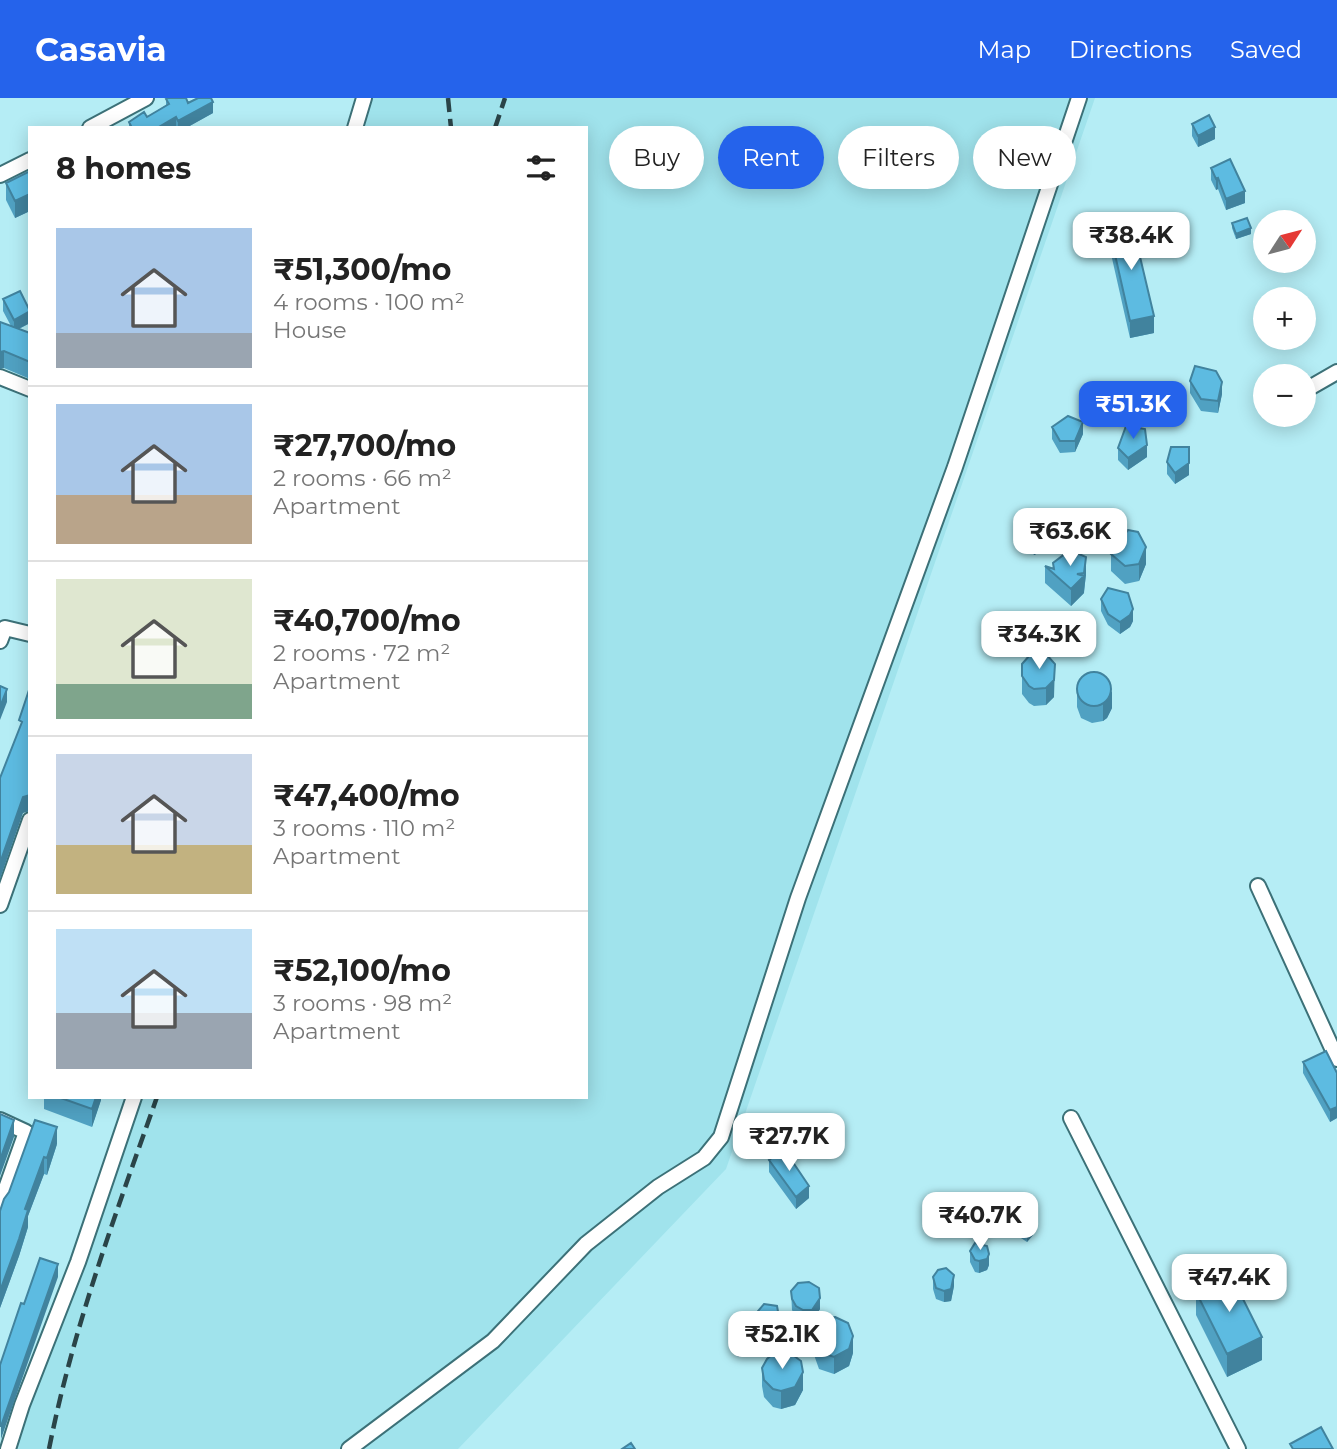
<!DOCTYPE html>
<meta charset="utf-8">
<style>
:root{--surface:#fff;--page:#f6f6f6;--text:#222;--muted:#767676;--line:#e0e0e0;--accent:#2563eb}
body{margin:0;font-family:Montserrat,sans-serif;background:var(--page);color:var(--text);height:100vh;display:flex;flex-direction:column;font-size:26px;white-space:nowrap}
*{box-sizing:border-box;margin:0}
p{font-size:23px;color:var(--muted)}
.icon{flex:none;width:38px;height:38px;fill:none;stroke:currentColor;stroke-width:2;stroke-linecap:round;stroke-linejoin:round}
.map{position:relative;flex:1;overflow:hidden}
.details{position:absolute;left:28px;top:28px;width:560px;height:973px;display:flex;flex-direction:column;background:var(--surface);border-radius:0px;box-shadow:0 4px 18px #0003}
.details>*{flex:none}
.hud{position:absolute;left:609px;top:28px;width:623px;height:63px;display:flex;gap:14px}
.needle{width:46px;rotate:54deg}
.controls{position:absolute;left:1253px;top:112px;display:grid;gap:14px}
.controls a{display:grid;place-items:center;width:63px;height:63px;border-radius:50%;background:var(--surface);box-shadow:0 4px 18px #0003;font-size:35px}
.price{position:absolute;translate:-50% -60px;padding:0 16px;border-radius:14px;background:#fff;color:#222;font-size:23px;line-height:46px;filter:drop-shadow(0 2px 4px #0008)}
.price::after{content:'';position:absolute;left:50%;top:42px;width:21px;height:16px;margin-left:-10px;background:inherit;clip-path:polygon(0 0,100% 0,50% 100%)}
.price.on{background:var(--accent);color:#fff}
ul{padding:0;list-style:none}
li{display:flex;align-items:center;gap:21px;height:175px;padding:0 28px}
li+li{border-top:2px solid var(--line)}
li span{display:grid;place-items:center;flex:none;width:196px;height:140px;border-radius:0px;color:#555}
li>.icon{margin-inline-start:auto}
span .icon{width:84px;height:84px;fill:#fffc;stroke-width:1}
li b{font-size:30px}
h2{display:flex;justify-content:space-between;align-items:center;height:84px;padding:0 28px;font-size:30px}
.pill{padding:0 24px;border-radius:32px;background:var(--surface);box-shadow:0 4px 18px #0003;font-size:24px;line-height:63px}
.pill.on{background:var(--accent);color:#fff}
header{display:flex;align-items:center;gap:42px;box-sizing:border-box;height:98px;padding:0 35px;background:var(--accent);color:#fff}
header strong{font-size:33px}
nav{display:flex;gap:38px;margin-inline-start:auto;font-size:24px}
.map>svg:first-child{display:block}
.built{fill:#a0e3ec}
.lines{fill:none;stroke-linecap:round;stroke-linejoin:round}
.street-casing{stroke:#3c7178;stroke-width:18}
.street{stroke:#fff;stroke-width:14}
.rail{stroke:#2a4448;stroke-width:4.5;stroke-dasharray:14 7;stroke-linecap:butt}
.wall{fill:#50a1c2}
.shaded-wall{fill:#41839e}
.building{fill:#5dbbe1;stroke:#41839e;stroke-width:2}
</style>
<header>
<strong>Casavia</strong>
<nav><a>Map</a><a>Directions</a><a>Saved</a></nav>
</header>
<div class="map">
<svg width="1337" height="1351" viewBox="0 0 1337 1351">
<rect width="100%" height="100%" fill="#b5edf5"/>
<path class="built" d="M356,0H1095L726,1071L458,1351H3L126,999H586V30H346Z"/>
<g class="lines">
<defs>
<path id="street" d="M90,30L146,0
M355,30L364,0
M0,77L30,62
M0,279L30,291
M1304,293L1337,274
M0,543L5,530L30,536
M1258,788L1337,961
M0,807L30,722
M1071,1020L1238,1351
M0,1022L26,1034L0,1107
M8,1351L22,1307L78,1164L134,999
M349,1351L493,1243L586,1146L658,1089L704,1060L721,1039L798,800L955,369L1079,0"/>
</defs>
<use href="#street" class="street-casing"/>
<use href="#street" class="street"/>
<path class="rail" d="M448,0L451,30
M495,30L505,0
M49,1351C73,1230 116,1115 157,999"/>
</g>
<path class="wall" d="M166,1L188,5L213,15L186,30H129V24L147,19L166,7Z
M1192,26L1215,41L1198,49L1192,38Z
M1211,70L1245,105L1226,112L1218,91L1216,92L1211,82Z
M30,73V113L15,120L6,102V85Z
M1232,125L1251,136L1236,141L1232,130Z
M1109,130L1154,235L1130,240L1109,147Z
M3,201L30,212V225L19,231L30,235V281L4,270L0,224L11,228L3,213Z
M1190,283L1222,296L1218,315L1201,313L1190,295Z
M1052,329L1083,336L1075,354L1060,355L1052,341Z
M1118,350L1147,359L1128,372L1118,362Z
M1167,364L1189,377L1175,386L1167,376Z
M1024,433L1052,441L1047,451L1034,457L1024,444Z
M1111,456L1146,466L1139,483L1125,486L1111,473Z
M1053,465L1086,476L1084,495L1071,508L1045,485V468L1053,470Z
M1101,501L1133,523L1130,529L1120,536L1108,527L1101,513Z
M1030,557L1054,599L1046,607L1034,608L1029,605L1022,596V566Z
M1077,592L1112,610L1107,620L1103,623L1092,625L1081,620L1077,609Z
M1303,964L1337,975V1020L1330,1024L1303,975Z
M44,999H101V1002L92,1029L44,1011Z
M57,1046L47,1077L44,1076L28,1118V1129L19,1158L0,1210V1113L4,1101Z
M769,1062L809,1100L796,1111L769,1074Z
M1016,1119L1033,1121V1137L1027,1144L1015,1136Z
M970,1153L989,1167L987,1172L979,1175L975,1174L970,1164Z
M933,1179L954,1188L951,1203L944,1204L936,1201L933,1191Z
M791,1193L820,1211L812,1223L803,1224L796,1219L792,1212Z
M1196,1194L1262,1262L1227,1279L1196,1217Z
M758,1213L779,1231L771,1240L758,1238Z
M730,1235L753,1243L748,1256L738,1259L731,1252Z
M813,1237L853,1255L849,1268L834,1276L819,1271L813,1254Z
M762,1270L803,1292L795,1307L781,1311L773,1309L764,1299L762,1288Z"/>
<path class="shaded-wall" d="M213,4V15L186,30H178V23Z
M176,19V30H157Z
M1215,29V41L1198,49V38Z
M1218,80V91L1216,92V81Z
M1245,93V105L1226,112V101Z
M30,96V113L15,120V103Z
M1251,130V136L1236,141V136Z
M30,213V225L14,233V222Z
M1154,218V235L1130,240V223Z
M4,253V270L0,271V254Z
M1222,284V296L1218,315V303Z
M1083,324V336L1075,354V343Z
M1147,347V359L1128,372V360Z
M1189,349V377L1175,386V375Z
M1052,429V441L1047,451L1034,457V446Z
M1146,449V466L1139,483V466Z
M1086,459V476L1084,493V475Z
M1084,478V495L1071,508V491Z
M1133,511V523L1130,529L1120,536V524Z
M1055,566L1054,599L1046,607V590Z
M7,591V604L0,622V609Z
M1112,593V610L1107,620L1103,623V606Z
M30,697V713L23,715L0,781V765L23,699Z
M96,999H101V1002L92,1029V1011Z
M1337,1009V1020L1330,1024V1012Z
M14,1022V1039L0,1078V1062Z
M57,1029V1046L47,1077V1060Z
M44,1059V1076L28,1118V1129L19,1158L0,1210V1193L25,1111Z
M809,1088V1100L796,1111V1099Z
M1033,1125V1137L1027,1144V1132Z
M989,1156V1167L987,1172L979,1175V1163Z
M58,1166V1179L1,1341V1328Z
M954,1177V1188L951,1203L944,1204V1193Z
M820,1200V1211L812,1223V1212Z
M779,1219V1231L771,1240V1229Z
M753,1231V1243L748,1256L738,1259V1247Z
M853,1238V1255L849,1268L834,1276V1259Z
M1262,1239V1262L1227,1279V1256Z
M803,1274V1292L795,1307L781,1311V1293Z"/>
<path class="building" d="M168,0H186L188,5L198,0H211L213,4L178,23L176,19L157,30H132L129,24L144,14L147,19L169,6L166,1Z
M1209,17L1215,29L1198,38L1192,26Z
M1230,61L1245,93L1226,101L1218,80L1216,81L1211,70Z
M30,73V96L15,103L6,85Z
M1247,120L1251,130L1236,136L1232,125Z
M1132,125L1154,218L1130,223L1109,130Z
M20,193L30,213L14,222L3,201Z
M0,224L30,235V264L4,253L0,254Z
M1195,268L1216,273L1222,284L1218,303L1201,301L1190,283Z
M1068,318L1083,324L1075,343H1060L1052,329Z
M1126,328L1145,331L1147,347L1128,360L1118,350Z
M1171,349H1189V365L1175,375L1167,364Z
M1026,414L1042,418L1052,429L1047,440L1034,446L1024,433Z
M1128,432L1138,434L1146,449L1139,466L1125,468L1111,456Z
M1070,452L1086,459L1084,475L1077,476L1084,478L1071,491L1045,468L1054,471L1053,465Z
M1108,490L1128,495L1133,511L1130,517L1120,524L1108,516L1101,501Z
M1042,555L1047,557L1055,566L1054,582L1046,590L1034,591L1029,588L1022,578V566L1030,557Z
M1077 591a17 17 0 1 1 34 0a17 17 0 1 1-34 0Z
M0,588L7,591L0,609Z
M30,589V697L23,699L0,765V680L22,624L19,622Z
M1326,953L1337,975V1009L1330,1012L1303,964Z
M58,999H96L92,1011Z
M0,1016L14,1022L0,1062Z
M35,1022L57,1029L47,1060L44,1059L25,1111L28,1112L19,1141L0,1193V1113L4,1101L9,1094Z
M784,1051L809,1088L796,1099L769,1062Z
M1020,1114H1027L1033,1121V1125L1027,1132L1015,1124L1016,1119Z
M975,1145L987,1148L989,1156L987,1161L979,1163L975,1162L970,1153Z
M40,1160L58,1166L1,1328H0V1267L21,1205L24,1206Z
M946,1170L954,1177L951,1191L944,1193L936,1190L933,1179L938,1172Z
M1231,1177L1262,1239L1227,1256L1196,1194Z
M809,1184L819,1190L820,1200L812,1212H803L796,1208L792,1201L791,1193L798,1185Z
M764,1206L777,1208L779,1219L771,1229L758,1226V1213Z
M835,1219L848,1225L853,1238L849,1251L834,1259L819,1254L813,1237L817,1226L823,1221Z
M743,1225L753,1231L748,1245L738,1247L731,1241L730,1235L737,1227Z
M775,1254L790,1255L801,1263L803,1274L795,1289L781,1293L773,1291L764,1282L762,1270L767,1261Z
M1321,1329L1333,1351H1293L1290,1346Z
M631,1345L635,1351H622Z"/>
</svg>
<div class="controls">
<a><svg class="needle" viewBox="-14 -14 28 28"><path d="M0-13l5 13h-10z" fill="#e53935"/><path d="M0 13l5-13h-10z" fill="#767676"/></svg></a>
<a>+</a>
<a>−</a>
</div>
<b class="price" style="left:1131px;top:174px">₹38.4K</b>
<b class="price on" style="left:1133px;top:343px">₹51.3K</b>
<b class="price" style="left:1070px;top:470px">₹63.6K</b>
<b class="price" style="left:1039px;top:573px">₹34.3K</b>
<b class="price" style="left:789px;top:1075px">₹27.7K</b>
<b class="price" style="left:980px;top:1154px">₹40.7K</b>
<b class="price" style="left:1229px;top:1216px">₹47.4K</b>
<b class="price" style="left:782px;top:1273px">₹52.1K</b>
<div class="hud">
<a class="pill">Buy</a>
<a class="pill on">Rent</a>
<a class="pill">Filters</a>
<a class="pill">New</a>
</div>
<section class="details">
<h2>8 homes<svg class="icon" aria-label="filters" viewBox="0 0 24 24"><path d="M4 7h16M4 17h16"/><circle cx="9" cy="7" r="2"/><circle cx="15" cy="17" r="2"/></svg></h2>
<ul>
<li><span style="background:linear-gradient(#a9c7e8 75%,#9aa5b1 0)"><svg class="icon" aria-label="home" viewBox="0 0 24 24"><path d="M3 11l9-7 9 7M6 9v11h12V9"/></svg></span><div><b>₹51,300/mo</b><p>4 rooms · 100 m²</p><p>House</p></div></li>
<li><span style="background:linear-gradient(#a9c7e8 65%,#b9a48a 0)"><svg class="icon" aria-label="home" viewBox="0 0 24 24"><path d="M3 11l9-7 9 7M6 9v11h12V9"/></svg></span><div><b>₹27,700/mo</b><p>2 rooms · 66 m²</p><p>Apartment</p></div></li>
<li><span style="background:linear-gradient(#dfe7d0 75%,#7fa58c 0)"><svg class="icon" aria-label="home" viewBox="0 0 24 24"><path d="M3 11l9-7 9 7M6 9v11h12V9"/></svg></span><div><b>₹40,700/mo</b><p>2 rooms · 72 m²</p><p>Apartment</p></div></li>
<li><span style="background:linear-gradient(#c9d6e8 65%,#c2b280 0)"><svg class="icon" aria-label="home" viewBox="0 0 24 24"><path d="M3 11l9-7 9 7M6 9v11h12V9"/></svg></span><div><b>₹47,400/mo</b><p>3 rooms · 110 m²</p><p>Apartment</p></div></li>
<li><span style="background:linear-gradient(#bfe0f5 60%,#9aa5b1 0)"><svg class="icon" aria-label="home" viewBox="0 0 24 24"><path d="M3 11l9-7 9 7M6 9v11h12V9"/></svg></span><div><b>₹52,100/mo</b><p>3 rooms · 98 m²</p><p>Apartment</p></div></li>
</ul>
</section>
</div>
